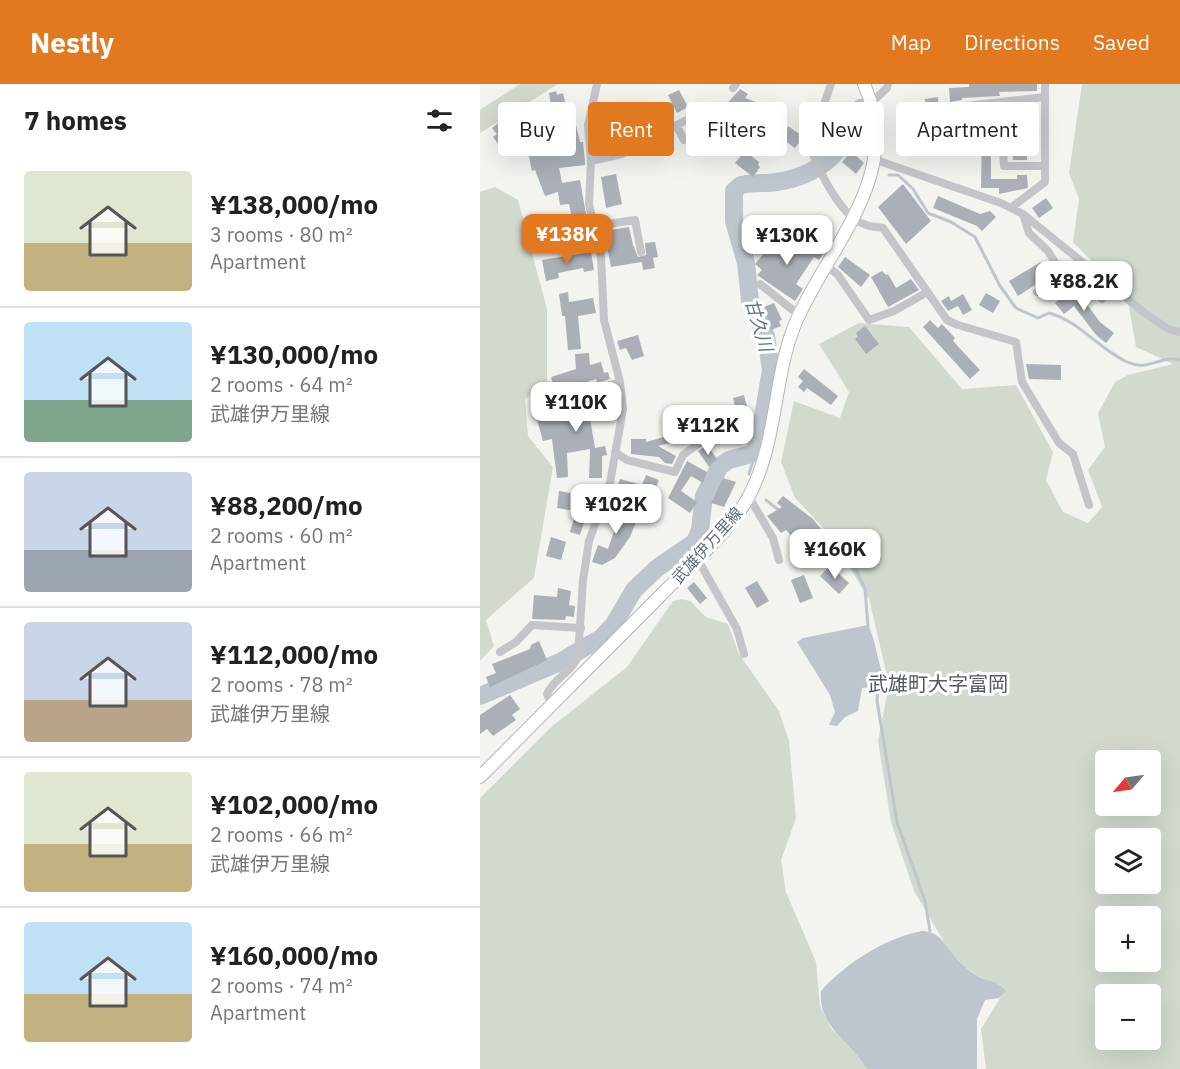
<!DOCTYPE html>
<meta charset="utf-8">
<style>
:root{--surface:#fff;--page:#f2f2f2;--text:#222;--muted:#767676;--line:#e0e0e0;--accent:#e27920}
body{margin:0;font-family:"IBM Plex Sans","Noto Sans JP",sans-serif;background:var(--page);color:var(--text);height:100vh;display:flex;flex-direction:column;font-size:22px;white-space:nowrap}
*{box-sizing:border-box;margin:0}
p{font-size:20px;color:var(--muted)}
.icon{flex:none;width:33px;height:33px;fill:none;stroke:currentColor;stroke-width:2;stroke-linecap:round;stroke-linejoin:round}
.map{position:relative;flex:1;overflow:hidden}
.sheet{display:flex;flex-direction:column;background:var(--surface);width:480px}
.sheet>*{flex:none}
.hud{position:absolute;left:18px;top:18px;width:570px;height:54px;display:flex;gap:12px}
.needle{width:39px;rotate:241deg}
.fabs{position:absolute;left:615px;top:666px;display:grid;gap:12px}
.fabs a{display:grid;place-items:center;width:66px;height:66px;border-radius:6px;background:var(--surface);box-shadow:0 6px 24px #0002;font-size:30px}
.price{position:absolute;translate:-50% -51px;padding:0 14px;border-radius:12px;background:#fff;color:#222;font-size:20px;line-height:39px;filter:drop-shadow(0 2px 3px #0008)}
.price::after{content:'';position:absolute;left:50%;top:36px;width:18px;height:14px;margin-left:-9px;background:inherit;clip-path:polygon(0 0,100% 0,50% 100%)}
.price.selected{background:var(--accent);color:#fff}
ul{padding:0;list-style:none}
li{display:flex;align-items:center;gap:18px;height:150px;padding:0 24px}
li+li{border-top:2px solid var(--line)}
li span{display:grid;place-items:center;flex:none;width:168px;height:120px;border-radius:6px;color:#555}
li>.icon{margin-inline-start:auto}
span .icon{width:72px;height:72px;fill:#fffc;stroke-width:1}
li b{font-size:26px}
h2{display:flex;justify-content:space-between;align-items:center;height:72px;padding:0 24px;font-size:26px}
.pill{padding:0 21px;border-radius:6px;background:var(--surface);box-shadow:0 6px 24px #0002;font-size:21px;line-height:54px}
.pill.selected{background:var(--accent);color:#fff}
header{display:flex;align-items:center;gap:36px;box-sizing:border-box;height:84px;padding:0 30px;background:var(--accent);color:#fff}
header strong{font-size:28px}
nav{display:flex;gap:33px;margin-inline-start:auto;font-size:21px}
main{display:flex;flex:1;min-height:0}
.map>svg:first-child{display:block}
.green{fill:#d2dad0;fill-rule:evenodd}
.water{fill:#bec5cc}
.lines{fill:none;stroke-linecap:round;stroke-linejoin:round}
.stream{stroke:#bec5cc;stroke-width:3}
.river{stroke:#bec5cc;stroke-width:18}
.building{fill:#abb0b7}
.primary-casing{stroke:#b3b6bb;stroke-width:14}
.minor{stroke:#c3c5c9;stroke-width:8}
.primary{stroke:#fff;stroke-width:12}
.labels{text-anchor:middle;dominant-baseline:central;stroke-width:6;stroke-linejoin:round;paint-order:stroke}
.street-label{font-size:16px;fill:#626c80;stroke:#fff}
.water-label{font-size:18px;font-style:italic;fill:#637485;stroke:#fff}
.quarter-label{font-size:20px;fill:#505766;stroke:#fff}
</style>
<header>
<strong>Nestly</strong>
<nav><a>Map</a><a>Directions</a><a>Saved</a></nav>
</header>
<main>
<section class="sheet">
<h2>7 homes<svg class="icon" aria-label="filters" viewBox="0 0 24 24"><path d="M4 7h16M4 17h16"/><circle cx="9" cy="7" r="2"/><circle cx="15" cy="17" r="2"/></svg></h2>
<ul>
<li><span style="background:linear-gradient(#dfe7d0 60%,#c2b280 0)"><svg class="icon" aria-label="home" viewBox="0 0 24 24"><path d="M3 11l9-7 9 7M6 9v11h12V9"/></svg></span><div><b>¥138,000/mo</b><p>3 rooms · 80 m²</p><p>Apartment</p></div></li>
<li><span style="background:linear-gradient(#bfe0f5 65%,#7fa58c 0)"><svg class="icon" aria-label="home" viewBox="0 0 24 24"><path d="M3 11l9-7 9 7M6 9v11h12V9"/></svg></span><div><b>¥130,000/mo</b><p>2 rooms · 64 m²</p><p>武雄伊万里線</p></div></li>
<li><span style="background:linear-gradient(#c9d6e8 65%,#9aa5b1 0)"><svg class="icon" aria-label="home" viewBox="0 0 24 24"><path d="M3 11l9-7 9 7M6 9v11h12V9"/></svg></span><div><b>¥88,200/mo</b><p>2 rooms · 60 m²</p><p>Apartment</p></div></li>
<li><span style="background:linear-gradient(#c9d6e8 65%,#b9a48a 0)"><svg class="icon" aria-label="home" viewBox="0 0 24 24"><path d="M3 11l9-7 9 7M6 9v11h12V9"/></svg></span><div><b>¥112,000/mo</b><p>2 rooms · 78 m²</p><p>武雄伊万里線</p></div></li>
<li><span style="background:linear-gradient(#dfe7d0 60%,#c2b280 0)"><svg class="icon" aria-label="home" viewBox="0 0 24 24"><path d="M3 11l9-7 9 7M6 9v11h12V9"/></svg></span><div><b>¥102,000/mo</b><p>2 rooms · 66 m²</p><p>武雄伊万里線</p></div></li>
<li><span style="background:linear-gradient(#bfe0f5 60%,#c2b280 0)"><svg class="icon" aria-label="home" viewBox="0 0 24 24"><path d="M3 11l9-7 9 7M6 9v11h12V9"/></svg></span><div><b>¥160,000/mo</b><p>2 rooms · 74 m²</p><p>Apartment</p></div></li>
</ul>
</section>
<div class="map">
<svg width="700" height="985" viewBox="0 0 700 985">
<rect width="100%" height="100%" fill="#f3f4ef"/>
<path class="green" d="M40,0H78L0,49V26Z
M602,0H700V985H506L501,945L525,906L522,902L497,892L473,873L434,807L411,738L398,657L409,600L389,515L349,450L315,414L301,378L314,317L360,334L369,308L339,260L379,239L429,243L482,305L536,301L573,368L566,396L583,428L608,439L622,423L608,386L625,363L618,329L635,298L648,291L693,280L656,263L647,212L593,158L599,115L589,89ZM626,676H670V722H626ZM626,754H670V800H626ZM626,832H670V878H626ZM626,910H670V956H626Z
M15,103L38,116L67,225V298L45,315L48,352L73,383L54,494L6,536L14,562L0,577V108Z
M202,515L210,517L226,533L248,540L259,570L299,627L309,657L316,734L301,776L306,808L336,878L340,922L351,944L381,974L387,985H0V714L70,644L147,583L193,517Z"/>
<path class="water" d="M388,541C397,558 397,580 406,598L404,606L398,608L393,603L382,604L378,627L365,633L357,642L349,641L355,628L350,611L317,558L323,554Z
M441,847C463,846 467,868 482,880C487,884 492,889 497,892C506,897 520,897 526,907L519,914L505,916L497,935V985H387C371,957 338,944 341,907C366,879 404,855 441,847Z"/>
<g class="lines">
<path class="stream" d="M375,41L384,59
M409,91H418L433,105L448,129L471,138L495,153L520,202L536,224L558,234L569,229C599,237 619,265 647,278C669,288 679,271 700,276
M269,390L278,362
M286,416L301,428
M322,446L337,461L355,467L376,486L385,505L388,543
M398,604L397,617L417,738L445,817L450,847"/>
<path class="river" d="M0,612L80,578L121,554L134,540L154,506L177,484L215,458L220,446L224,412L240,382L249,376L271,370L278,362L291,286L286,252L270,216L266,179L254,137V107L261,101C270,99 279,99 289,99C338,94 365,69 381,24"/>
</g>
<path class="building" d="M489,0H557V7L519,8L520,12L482,14V16L470,18L469,4L489,3Z
M260,5L268,10L265,14L299,27L292,46L269,37L268,41L257,37L260,30L246,21Z
M199,6L208,23L197,29L188,11Z
M76,7L77,11L83,9L90,38L95,37L100,58H103L105,77V81L79,84L82,99L100,96L110,153L63,164L59,145L93,138L89,120L80,121L78,108L65,112L55,86L52,87L42,41L73,34L69,9Z
M458,13L460,38L447,39L445,15Z
M162,22L168,35L183,28L187,37L162,46L153,27Z
M552,25L556,62H547V76H533L532,56L512,57L511,63V95H537V91H547L548,104L519,110V104H501L502,43H496L495,31Z
M21,37L40,62L27,72L13,53L17,50L12,44Z
M217,41L223,53L219,55L221,59L214,62L206,46Z
M308,42L321,51L318,55L321,56L315,64L302,55Z
M265,67L279,78L278,81L280,83L273,93L255,79Z
M371,67L384,79L376,90L362,78Z
M136,90L142,120L126,124L121,93Z
M423,100L451,137L426,160L398,123Z
M458,112L500,130L510,127L516,133L502,147L497,142L453,124Z
M566,114L573,124L559,134L552,124Z
M149,143L153,161L158,173L166,171L165,159L175,158L178,173L173,174L175,184L163,186L162,178L131,183L124,147Z
M322,153L345,167L339,176L334,173L316,200L323,205L315,217L277,191L282,186L275,180L284,169L281,167L289,155L312,171Z
M111,168L114,186L104,188L103,184L78,189L79,194L66,197L62,176Z
M365,173L390,191L381,203L358,183Z
M561,178L569,192L538,212L529,197Z
M402,187L406,191L408,190L416,204L431,195L439,206L408,223L391,193Z
M592,200L620,238L634,249L626,259L616,251L594,222L584,230L575,219L586,210L584,207Z
M88,208L89,218L113,214L116,229L98,232L101,265L88,266L85,232H82L79,210Z
M506,209L520,217L513,229L499,221Z
M483,210L492,226L483,231L478,222L468,227L461,217L469,212L471,217Z
M294,219L302,236L299,237L301,242L291,246L284,223Z
M450,236L458,244L462,240L475,254L473,257L500,286L490,295L443,243Z
M385,242L399,260L386,270L375,255L378,253L376,249Z
M158,251L164,272L152,276L146,264L140,266L137,257Z
M109,269L110,281L121,278L124,289L128,288L130,295L117,299L116,295L89,304L90,308L81,311L79,305L75,307L71,293L96,285L95,270Z
M546,280L581,281V296L549,295Z
M324,285L358,312L351,321L327,304L324,308L318,303L323,297L318,293Z
M132,307L137,322L110,334L115,364L125,362L127,371L122,372V394H109L110,365L87,369L88,393L77,394L72,355L63,357L54,325L65,323L68,335L83,331L81,324L89,321L91,325L110,319L109,314Z
M264,311L270,335L259,338L253,314Z
M213,339L221,351L211,358L208,359L205,355L178,362L196,372L192,380L185,379L179,373L151,370V355H166V358L198,349Z
M227,361L237,375L229,383L218,367Z
M207,377L227,388L223,399L211,392L201,407L217,418L210,429L188,414Z
M166,391L179,396L171,415L152,407L150,411L136,405L140,395L162,401Z
M243,394L256,398L244,423L231,419Z
M79,407L112,413L100,451L90,448L96,427L77,424Z
M303,412L333,435L345,450L337,457L327,445L315,456L306,446L301,449L287,432L302,423L297,419Z
M131,421L158,433L150,453L135,474L122,481L112,478L118,461L128,465L137,439L126,434Z
M71,453L86,458L81,476L66,472Z
M350,482L369,499L359,510L340,492Z
M324,491L333,514L320,519L311,496Z
M277,497L289,517L277,524L265,504Z
M214,498L227,514L220,520L207,504Z
M78,504L91,507L89,521L95,522L94,533L86,532L85,536L52,535L54,511L77,513Z
M59,557L67,576L10,603L6,593L16,589L12,580L50,565L51,561Z
M30,611L40,625L32,631L36,636L13,652L7,645L0,650V631Z"/>
<g class="lines">
<defs>
<path id="primary" d="M0,693C60,633 119,573 179,513C208,483 250,448 269,412C300,353 292,286 320,229C356,154 423,88 384,0"/>
</defs>
<use href="#primary" class="primary-casing"/>
<path class="minor" d="M351,0L330,62C338,85 360,132 384,140C390,143 397,143 403,144L467,236L478,241L536,258L542,298L579,359L593,370L609,421
M253,4L256,0
M392,18L407,4L408,0
M468,24L565,13
M196,41L204,56
M523,66L524,82H565
M396,76L521,119L543,130L666,230L688,245L700,248
M111,77L142,70L216,31
M532,123L565,98V0
M543,130L549,149L568,167L583,192L601,196L622,215
M114,142L155,136L161,168
M343,185L352,186L358,191L389,236L414,227L444,210
M280,200L319,231
M557,208L583,192
M78,318L140,298
M135,368L147,376L195,388L203,371L240,344
M269,413L293,454L299,476
M217,474L257,545L264,570
M20,568L36,558L52,541L101,544
M72,621L67,610C73,595 92,588 98,572L103,496L109,457L130,399L143,325L140,298L124,236L121,173L109,120L111,77L108,41L117,0"/>
<use href="#primary" class="primary"/>
</g>
<g class="labels">
<g class="street-label">
<text transform="translate(227 461) rotate(-48)">武雄伊万里線</text>
</g>
<g class="water-label">
<text transform="translate(279 241) rotate(73)">甘久川</text>
</g>
<g class="quarter-label">
<text x="458" y="599">武雄町大字富岡</text>
</g>
</g>
</svg>
<div class="fabs">
<a><svg class="needle" viewBox="-14 -14 28 28"><path d="M0-13l5 13h-10z" fill="#e53935"/><path d="M0 13l5-13h-10z" fill="#767676"/></svg></a>
<a><svg class="icon" aria-label="layers" viewBox="0 0 24 24"><path d="M12 4l9 5-9 5-9-5zM3 14l9 5 9-5"/></svg></a>
<a>+</a>
<a>−</a>
</div>
<b class="price selected" style="left:87px;top:181px">¥138K</b>
<b class="price" style="left:307px;top:182px">¥130K</b>
<b class="price" style="left:604px;top:228px">¥88.2K</b>
<b class="price" style="left:96px;top:349px">¥110K</b>
<b class="price" style="left:228px;top:372px">¥112K</b>
<b class="price" style="left:136px;top:451px">¥102K</b>
<b class="price" style="left:355px;top:496px">¥160K</b>
<div class="hud">
<a class="pill">Buy</a>
<a class="pill selected">Rent</a>
<a class="pill">Filters</a>
<a class="pill">New</a>
<a class="pill">Apartment</a>
</div>
</div>
</main>
